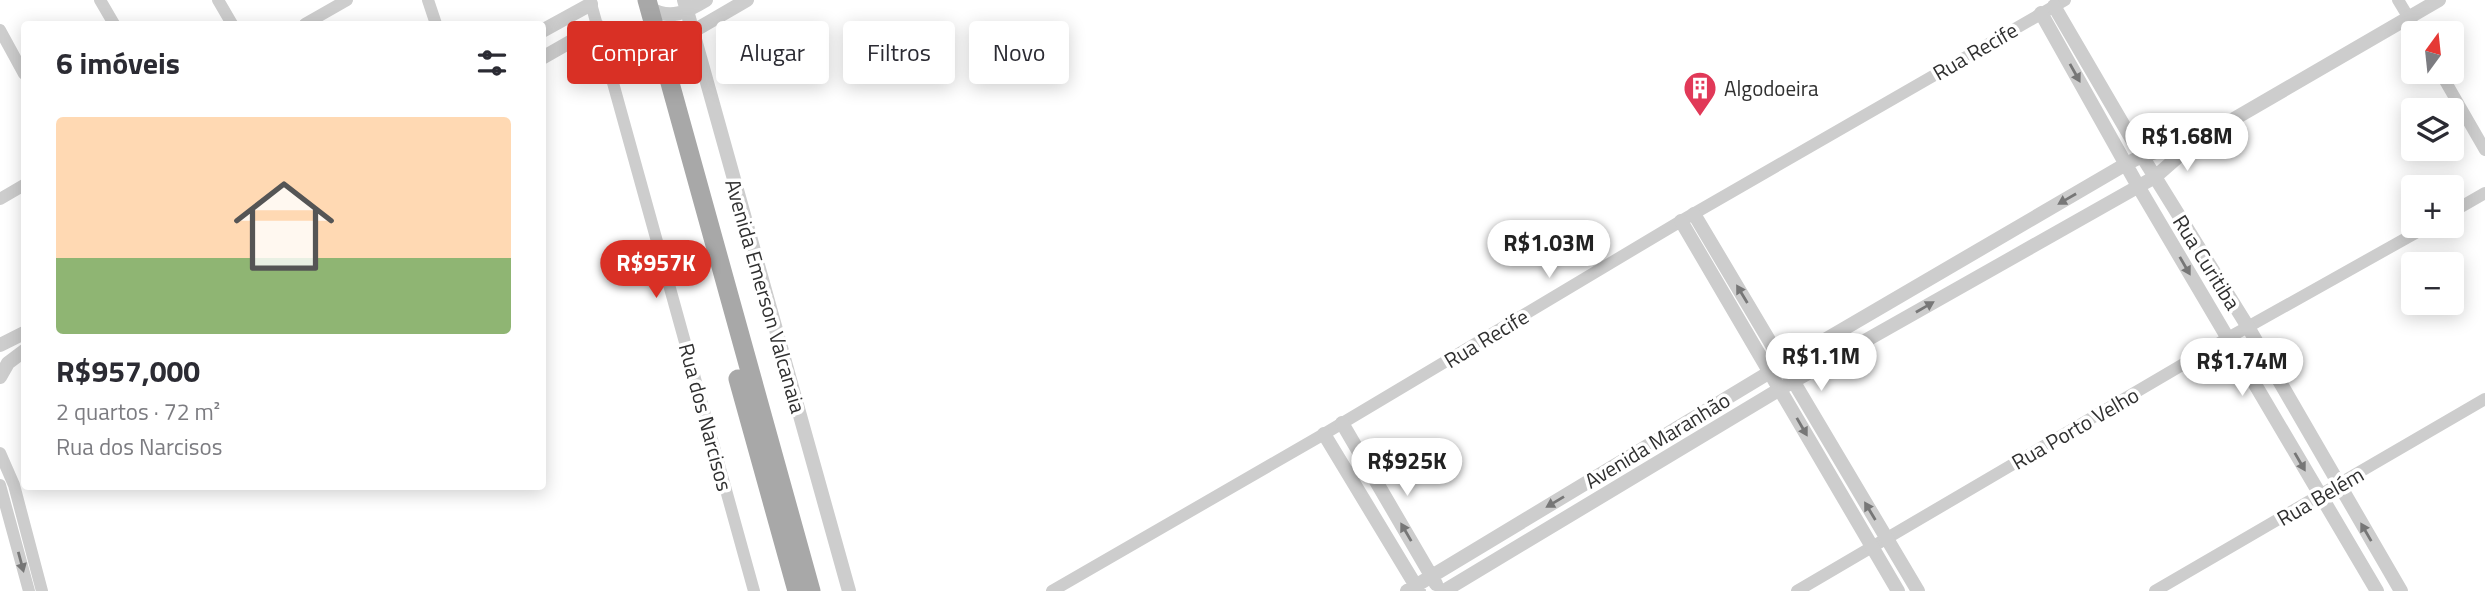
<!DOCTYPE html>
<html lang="pt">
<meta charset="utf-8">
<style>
:root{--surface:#fff;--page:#f7f7f7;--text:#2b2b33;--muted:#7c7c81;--line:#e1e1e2;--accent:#d93025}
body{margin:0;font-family:"Titillium Web",sans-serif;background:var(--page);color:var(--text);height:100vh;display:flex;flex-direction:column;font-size:26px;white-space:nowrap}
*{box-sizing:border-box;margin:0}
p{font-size:23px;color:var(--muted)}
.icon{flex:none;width:38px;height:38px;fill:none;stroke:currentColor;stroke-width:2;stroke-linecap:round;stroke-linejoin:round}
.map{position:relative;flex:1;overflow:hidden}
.drawer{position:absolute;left:21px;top:21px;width:525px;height:469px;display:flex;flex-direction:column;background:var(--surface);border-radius:7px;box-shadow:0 4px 18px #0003}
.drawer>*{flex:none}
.guide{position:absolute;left:567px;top:21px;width:665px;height:63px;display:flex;gap:14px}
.needle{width:46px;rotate:15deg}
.fabs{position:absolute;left:2401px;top:21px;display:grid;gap:14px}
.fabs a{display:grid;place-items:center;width:63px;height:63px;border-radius:7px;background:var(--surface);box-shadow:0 4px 18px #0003;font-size:35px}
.price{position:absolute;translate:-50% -60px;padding:0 16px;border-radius:24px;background:#fff;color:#222;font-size:23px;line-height:46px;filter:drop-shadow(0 2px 4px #0008)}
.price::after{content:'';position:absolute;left:50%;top:42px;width:21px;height:16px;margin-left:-10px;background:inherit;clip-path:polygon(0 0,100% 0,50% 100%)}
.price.current{background:var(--accent);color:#fff}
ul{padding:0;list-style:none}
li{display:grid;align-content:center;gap:14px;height:371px;padding:0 35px}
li+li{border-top:2px solid var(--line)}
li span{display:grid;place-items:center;height:217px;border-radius:7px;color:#555}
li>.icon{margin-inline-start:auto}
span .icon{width:126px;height:126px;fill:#fffc;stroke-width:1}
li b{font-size:30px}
h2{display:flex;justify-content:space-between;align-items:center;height:84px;padding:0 35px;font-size:30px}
.tag{padding:0 24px;border-radius:7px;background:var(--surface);box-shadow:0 4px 18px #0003;font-size:24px;line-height:63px}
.tag.current{background:var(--accent);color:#fff}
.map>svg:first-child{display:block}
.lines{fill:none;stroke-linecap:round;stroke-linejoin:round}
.minor{stroke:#cdcdcd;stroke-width:12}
.tertiary{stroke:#cdcdcd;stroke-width:14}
.primary{stroke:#a8a8a8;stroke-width:19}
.oneway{fill:#777}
.labels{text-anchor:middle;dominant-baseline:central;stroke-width:7;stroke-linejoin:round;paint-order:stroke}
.street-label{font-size:21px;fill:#303030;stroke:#fff}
.poi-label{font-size:21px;fill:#303030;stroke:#fff;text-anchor:start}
</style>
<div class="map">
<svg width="2485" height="591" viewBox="0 0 2485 591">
<rect width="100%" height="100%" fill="#fff"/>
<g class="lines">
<path class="minor" d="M100,0L114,24
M218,0L232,24
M428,0L436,24
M590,0L754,591
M2398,0L2418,33
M305,24L347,0
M0,30L24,74
M2440,72L2485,150
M0,199L24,185
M2452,212L2485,193
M0,453L14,485L42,591
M0,485L29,591
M1052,591L1324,434L1681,221L2065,0
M1797,591L2228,338L2428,226
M2155,591L2485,399"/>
<path class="tertiary" d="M684,0L849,591
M2054,6L2134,143
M649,8C671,21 686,12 706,0
M2041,13L2138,186L2377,591
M542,31L591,4
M542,58L598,26
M664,63L685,36L747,0
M2142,156L2248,327L2401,591
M1694,214L1918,591
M1681,221L1898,591
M0,345L24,333
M0,377L8,363L24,351
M1342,423L1436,584
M1324,434L1419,591
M1407,591L1770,372L2126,164L2142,156L2194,141
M1444,591L1780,389L2155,177L2196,141L2439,0"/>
<path class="primary" d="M647,0L811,591
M738,379L797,591"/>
</g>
<defs><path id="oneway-solid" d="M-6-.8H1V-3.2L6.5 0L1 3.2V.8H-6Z" transform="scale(1.75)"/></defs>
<g class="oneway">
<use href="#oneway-solid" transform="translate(2075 73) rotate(61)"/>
<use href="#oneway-solid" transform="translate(2067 199) rotate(150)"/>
<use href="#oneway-solid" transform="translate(2185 266) rotate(60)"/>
<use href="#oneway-solid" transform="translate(1742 294) rotate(-121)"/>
<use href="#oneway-solid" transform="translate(1925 307) rotate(-30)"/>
<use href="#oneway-solid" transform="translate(1802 427) rotate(60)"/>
<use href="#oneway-solid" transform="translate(2300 462) rotate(60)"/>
<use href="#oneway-solid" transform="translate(1555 502) rotate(149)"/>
<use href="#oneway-solid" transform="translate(1870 511) rotate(-121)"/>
<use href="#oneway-solid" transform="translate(1406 532) rotate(-120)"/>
<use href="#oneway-solid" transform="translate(2366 532) rotate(-120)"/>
<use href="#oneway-solid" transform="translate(21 562) rotate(75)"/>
</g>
<defs>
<symbol id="building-pin" viewBox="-11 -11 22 30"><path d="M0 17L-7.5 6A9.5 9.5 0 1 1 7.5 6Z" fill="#e13958" stroke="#fff"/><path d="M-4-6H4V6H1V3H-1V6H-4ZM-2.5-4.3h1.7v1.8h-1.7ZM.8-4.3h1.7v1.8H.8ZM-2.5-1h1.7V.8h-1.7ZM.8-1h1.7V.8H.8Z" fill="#fff"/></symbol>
</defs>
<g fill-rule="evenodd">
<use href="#building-pin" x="1681" y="69" width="38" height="52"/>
</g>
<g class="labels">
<g class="street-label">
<text transform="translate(1975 51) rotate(-30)">Rua Recife</text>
<text transform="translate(2207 262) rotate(58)">Rua Curitiba</text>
<text transform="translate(766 296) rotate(74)">Avenida Emerson Valcanaia</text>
<text transform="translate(1486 338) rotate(-31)">Rua Recife</text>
<text transform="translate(706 417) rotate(75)">Rua dos Narcisos</text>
<text transform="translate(2075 428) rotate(-30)">Rua Porto Velho</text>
<text transform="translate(1657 440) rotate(-31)">Avenida Maranhão</text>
<text transform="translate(2320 496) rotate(-30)">Rua Belém</text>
</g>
<g class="poi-label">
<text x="1724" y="88">Algodoeira</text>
</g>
</g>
</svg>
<div class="fabs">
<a><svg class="needle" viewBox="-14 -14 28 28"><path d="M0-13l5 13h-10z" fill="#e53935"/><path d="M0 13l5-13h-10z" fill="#7c7c81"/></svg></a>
<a><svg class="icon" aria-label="layers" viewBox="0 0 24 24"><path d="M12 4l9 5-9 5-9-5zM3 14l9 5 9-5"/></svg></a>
<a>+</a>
<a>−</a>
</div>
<b class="price" style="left:2187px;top:173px">R$1.68M</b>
<b class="price" style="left:1549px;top:280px">R$1.03M</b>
<b class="price current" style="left:656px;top:300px">R$957K</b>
<b class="price" style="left:1821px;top:393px">R$1.1M</b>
<b class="price" style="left:2242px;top:398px">R$1.74M</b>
<b class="price" style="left:1407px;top:498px">R$925K</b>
<div class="guide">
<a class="tag current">Comprar</a>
<a class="tag">Alugar</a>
<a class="tag">Filtros</a>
<a class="tag">Novo</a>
</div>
<section class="drawer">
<h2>6 imóveis<svg class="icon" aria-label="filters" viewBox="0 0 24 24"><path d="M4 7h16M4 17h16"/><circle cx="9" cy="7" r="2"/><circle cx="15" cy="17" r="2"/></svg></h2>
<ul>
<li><span style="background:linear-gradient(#ffd9b3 65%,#8fb573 0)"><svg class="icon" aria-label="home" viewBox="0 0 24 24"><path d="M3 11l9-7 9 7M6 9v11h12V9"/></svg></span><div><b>R$957,000</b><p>2 quartos · 72 m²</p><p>Rua dos Narcisos</p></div></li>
</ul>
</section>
</div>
